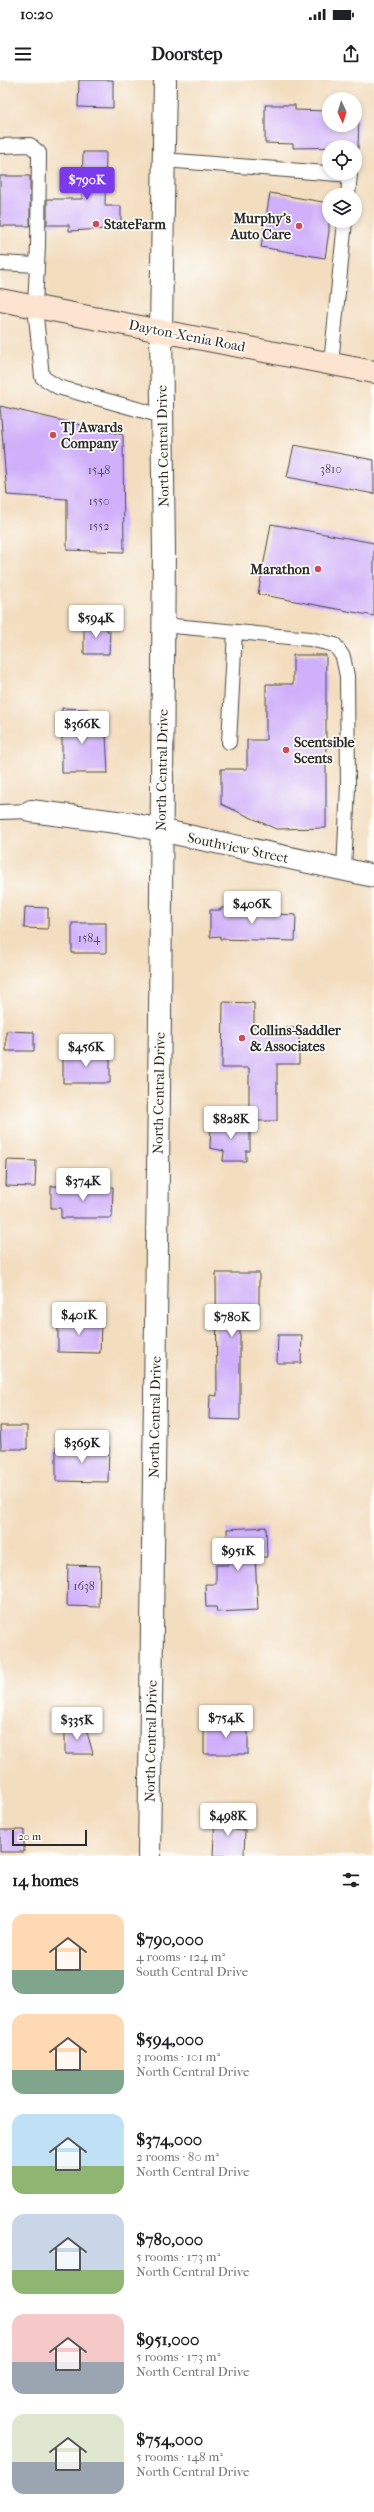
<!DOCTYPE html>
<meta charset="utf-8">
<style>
:root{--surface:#fff;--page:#f6f6f6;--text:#202124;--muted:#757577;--accent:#7c3aed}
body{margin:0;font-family:"IM FELL French Canon",serif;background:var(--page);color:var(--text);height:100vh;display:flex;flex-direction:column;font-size:15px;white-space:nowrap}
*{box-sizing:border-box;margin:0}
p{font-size:13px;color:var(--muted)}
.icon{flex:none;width:22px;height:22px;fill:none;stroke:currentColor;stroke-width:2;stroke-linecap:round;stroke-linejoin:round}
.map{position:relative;height:1776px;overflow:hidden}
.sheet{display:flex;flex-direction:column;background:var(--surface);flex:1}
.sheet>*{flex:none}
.needle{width:26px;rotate:176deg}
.controls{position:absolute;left:322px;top:12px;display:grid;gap:8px}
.controls a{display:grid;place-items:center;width:40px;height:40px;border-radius:50%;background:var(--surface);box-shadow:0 2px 6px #0003;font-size:20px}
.scale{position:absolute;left:12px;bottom:10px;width:75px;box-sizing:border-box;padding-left:4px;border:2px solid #2b2b2b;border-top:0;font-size:11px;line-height:14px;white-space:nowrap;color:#2b2b2b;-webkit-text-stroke:3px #fdfcf7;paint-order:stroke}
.price{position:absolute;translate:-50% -34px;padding:0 9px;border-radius:4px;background:#fff;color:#222;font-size:13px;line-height:26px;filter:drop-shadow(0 1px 2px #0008)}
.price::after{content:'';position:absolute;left:50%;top:24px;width:12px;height:9px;margin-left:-6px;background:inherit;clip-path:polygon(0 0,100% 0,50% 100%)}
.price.selected{background:var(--accent);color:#fff}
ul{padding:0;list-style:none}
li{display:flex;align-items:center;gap:12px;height:100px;padding:0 12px}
li span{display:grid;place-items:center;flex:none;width:112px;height:80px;border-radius:12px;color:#555}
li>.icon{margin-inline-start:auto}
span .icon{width:48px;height:48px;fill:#fffc;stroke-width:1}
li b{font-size:17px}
h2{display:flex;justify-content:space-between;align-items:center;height:48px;padding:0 12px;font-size:17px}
.status{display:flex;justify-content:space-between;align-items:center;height:28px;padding:0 20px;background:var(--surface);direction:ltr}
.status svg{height:11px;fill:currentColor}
header{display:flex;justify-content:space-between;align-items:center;height:52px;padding:0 12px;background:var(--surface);font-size:18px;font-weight:800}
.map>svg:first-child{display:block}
.building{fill:#d0b0fa}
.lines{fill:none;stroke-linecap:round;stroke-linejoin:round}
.lane-casing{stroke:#494641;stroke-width:16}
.street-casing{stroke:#494641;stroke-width:24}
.secondary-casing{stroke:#494641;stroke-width:24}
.lane{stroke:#fff;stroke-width:14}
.street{stroke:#fff;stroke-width:22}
.secondary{stroke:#fde4d1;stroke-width:22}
.poi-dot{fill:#d1495b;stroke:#fdfcf7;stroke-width:1.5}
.labels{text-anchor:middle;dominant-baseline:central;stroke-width:3.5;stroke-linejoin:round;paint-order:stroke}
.number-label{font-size:12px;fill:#544c5f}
.poi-label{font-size:14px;font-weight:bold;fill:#2b2b2b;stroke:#fdfcf7;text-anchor:start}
.street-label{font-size:14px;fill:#2b2b2b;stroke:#fdfcf7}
</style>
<div class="status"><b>10:20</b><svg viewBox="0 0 49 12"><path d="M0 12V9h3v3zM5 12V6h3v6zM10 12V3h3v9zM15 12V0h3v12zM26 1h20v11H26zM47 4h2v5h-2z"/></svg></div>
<header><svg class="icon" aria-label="menu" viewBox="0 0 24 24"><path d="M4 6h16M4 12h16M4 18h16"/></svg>Doorstep<svg class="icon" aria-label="share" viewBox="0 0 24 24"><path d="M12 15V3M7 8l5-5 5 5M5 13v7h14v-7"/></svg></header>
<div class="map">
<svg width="374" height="1776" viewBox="0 0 374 1776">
<rect width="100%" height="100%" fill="#fdfcf7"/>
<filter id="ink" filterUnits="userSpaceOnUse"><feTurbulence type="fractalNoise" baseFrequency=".025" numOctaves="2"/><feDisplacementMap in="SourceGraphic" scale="8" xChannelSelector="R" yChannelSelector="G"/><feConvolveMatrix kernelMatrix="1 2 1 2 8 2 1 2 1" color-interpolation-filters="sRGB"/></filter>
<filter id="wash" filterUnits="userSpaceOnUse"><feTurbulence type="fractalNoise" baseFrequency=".012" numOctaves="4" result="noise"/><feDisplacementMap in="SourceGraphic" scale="16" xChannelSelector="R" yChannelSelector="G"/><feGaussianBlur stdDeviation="0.9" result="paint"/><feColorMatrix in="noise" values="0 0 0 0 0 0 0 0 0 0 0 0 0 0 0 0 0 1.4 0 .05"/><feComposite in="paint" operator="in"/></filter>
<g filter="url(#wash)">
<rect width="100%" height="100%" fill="#f3ddbf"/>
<g id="blocks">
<path class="building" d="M79,0H113V28L78,27Z
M265,25H295V30L329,31V45H355V31H359L358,69L355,67L293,68V64L265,63Z
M83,72H106L105,126H121V148L69,151V145H47V119H82Z
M0,96H30V146H0Z
M270,113L329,123V151L325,178L261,167Z
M0,326L123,355L124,472L67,470V419L7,415Z
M294,365L374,380V414L287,397Z
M271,444L374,463V536L258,514Z
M84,543H107V551H110L109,574H84Z
M293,575H326V748L276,749L221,724V689H247V660H266V604H293Z
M62,628L88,629V655H106L108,693H62Z
M25,827L48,828V849L24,848Z
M221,828H253V833L296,835L295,861L220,859V856L210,857V830H221Z
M72,843H106V873H72Z
M223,922L254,923V947L299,948V984H277V1041H249V988H222Z
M6,951L34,952V971H6Z
M63,972H110V1003H63Z
M219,1041L250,1042V1071H246V1081H223L224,1071L210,1068L211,1044H219Z
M7,1080L36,1081L35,1107L6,1106Z
M51,1106L113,1107L112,1138H61V1128H51Z
M216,1193H259V1240H240V1340L209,1339L210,1315L217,1316Z
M58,1239H101L100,1273L58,1272Z
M278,1255H302L301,1283H277Z
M0,1346H27V1369H1Z
M56,1367H109L108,1402L56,1401Z
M266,1447L267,1477H255L258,1530L217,1532L216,1527H206L205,1504H216V1485H228L227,1449Z
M68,1485L100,1486L99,1527L67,1526Z
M204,1644H248V1674H204Z
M65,1647L86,1648L93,1674H65Z
M215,1735L236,1736L235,1750H245L244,1776H213Z
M0,1750H24V1772H0Z"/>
</g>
</g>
<g filter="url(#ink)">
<use href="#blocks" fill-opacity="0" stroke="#494641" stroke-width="1"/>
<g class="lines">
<defs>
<path id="lane" d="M0,66L30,65L39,73L38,166L35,226L42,297L58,307L162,336
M164,80L350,95L348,115
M0,183L37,185
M331,284L345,141
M163,545L310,559L335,565L343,577L347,596L348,706L344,790
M229,662L235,552
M0,732L31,731"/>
<path id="street" d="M31,731L132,744L374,796
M149,1776L160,935L164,470L161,251L165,0"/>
<path id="secondary" d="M0,220L374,292"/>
</defs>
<use href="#lane" class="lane-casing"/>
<use href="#street" class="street-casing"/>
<use href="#secondary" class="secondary-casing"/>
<use href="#lane" class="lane"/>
<use href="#street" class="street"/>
<use href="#secondary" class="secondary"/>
</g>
</g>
<g class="poi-dot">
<circle cx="96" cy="144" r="4"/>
<circle cx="299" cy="146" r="4"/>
<circle cx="53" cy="355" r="4"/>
<circle cx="318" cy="489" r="4"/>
<circle cx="286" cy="670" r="4"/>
<circle cx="242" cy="958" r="4"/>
</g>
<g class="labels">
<g class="number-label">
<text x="331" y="389">3810</text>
<text x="99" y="390">1548</text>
<text x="99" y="421">1550</text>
<text x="99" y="446">1552</text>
<text x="89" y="858">1584</text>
<text x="84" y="1506">1638</text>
</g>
<g class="poi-label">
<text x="291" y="138" text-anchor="end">Murphy's<tspan x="291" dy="16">Auto Care</tspan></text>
<text x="104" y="144">StateFarm</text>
<text x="61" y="347">TJ Awards<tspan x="61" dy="16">Company</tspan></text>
<text x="310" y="489" text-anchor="end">Marathon</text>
<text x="294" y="662">Scentsible<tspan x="294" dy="16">Scents</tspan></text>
<text x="250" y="950">Collins-Saddler<tspan x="250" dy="16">&amp; Associates</tspan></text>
</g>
<g class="street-label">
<text transform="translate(187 256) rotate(11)">Dayton-Xenia Road</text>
<text transform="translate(163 366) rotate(-91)">North Central Drive</text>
<text transform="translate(162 690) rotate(-89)">North Central Drive</text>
<text transform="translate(238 768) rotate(12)">Southview Street</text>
<text transform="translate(159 1013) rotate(-89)">North Central Drive</text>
<text transform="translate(155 1337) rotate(-89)">North Central Drive</text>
<text transform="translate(151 1661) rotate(-89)">North Central Drive</text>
</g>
</g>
</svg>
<div class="controls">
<a><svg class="needle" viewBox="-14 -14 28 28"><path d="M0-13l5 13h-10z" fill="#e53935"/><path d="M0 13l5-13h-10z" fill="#757577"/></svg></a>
<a><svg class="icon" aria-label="locate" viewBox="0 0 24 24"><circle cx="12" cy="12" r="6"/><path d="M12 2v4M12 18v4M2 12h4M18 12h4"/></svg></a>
<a><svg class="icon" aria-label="layers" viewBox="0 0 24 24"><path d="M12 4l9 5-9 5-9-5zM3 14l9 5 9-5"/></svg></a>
</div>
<div class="scale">20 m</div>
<b class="price selected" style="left:87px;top:121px">$790K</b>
<b class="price" style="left:96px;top:559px">$594K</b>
<b class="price" style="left:82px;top:665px">$366K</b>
<b class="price" style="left:252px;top:845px">$406K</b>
<b class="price" style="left:86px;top:988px">$456K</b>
<b class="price" style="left:231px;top:1060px">$828K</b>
<b class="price" style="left:83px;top:1122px">$374K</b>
<b class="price" style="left:79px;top:1256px">$401K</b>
<b class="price" style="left:232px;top:1258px">$780K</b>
<b class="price" style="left:82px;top:1384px">$369K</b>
<b class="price" style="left:238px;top:1492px">$951K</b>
<b class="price" style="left:226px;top:1659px">$754K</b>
<b class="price" style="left:77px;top:1661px">$335K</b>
<b class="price" style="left:228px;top:1757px">$498K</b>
</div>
<section class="sheet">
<h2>14 homes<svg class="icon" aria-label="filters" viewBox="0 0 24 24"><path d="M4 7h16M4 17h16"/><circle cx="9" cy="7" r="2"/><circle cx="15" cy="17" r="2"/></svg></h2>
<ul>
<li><span style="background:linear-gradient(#ffd9b3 70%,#7fa58c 0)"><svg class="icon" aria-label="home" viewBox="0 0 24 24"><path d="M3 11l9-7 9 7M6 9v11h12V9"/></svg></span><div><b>$790,000</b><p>4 rooms · 124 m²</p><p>South Central Drive</p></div></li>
<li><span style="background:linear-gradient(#ffd9b3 70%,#7fa58c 0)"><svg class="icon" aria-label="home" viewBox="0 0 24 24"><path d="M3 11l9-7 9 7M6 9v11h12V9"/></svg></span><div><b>$594,000</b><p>3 rooms · 101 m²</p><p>North Central Drive</p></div></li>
<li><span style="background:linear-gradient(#bfe0f5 65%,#8fb573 0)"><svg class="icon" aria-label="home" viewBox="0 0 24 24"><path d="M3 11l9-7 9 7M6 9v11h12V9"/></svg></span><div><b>$374,000</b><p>2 rooms · 80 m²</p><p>North Central Drive</p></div></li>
<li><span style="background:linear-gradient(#c9d6e8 70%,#8fb573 0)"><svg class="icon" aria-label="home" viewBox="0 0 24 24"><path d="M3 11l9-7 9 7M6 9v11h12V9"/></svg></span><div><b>$780,000</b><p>5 rooms · 173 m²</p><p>North Central Drive</p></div></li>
<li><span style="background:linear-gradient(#f6c9c9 60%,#9aa5b1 0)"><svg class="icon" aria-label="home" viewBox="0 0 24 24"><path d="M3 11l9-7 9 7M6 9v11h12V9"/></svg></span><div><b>$951,000</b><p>5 rooms · 173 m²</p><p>North Central Drive</p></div></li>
<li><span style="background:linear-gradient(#dfe7d0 60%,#9aa5b1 0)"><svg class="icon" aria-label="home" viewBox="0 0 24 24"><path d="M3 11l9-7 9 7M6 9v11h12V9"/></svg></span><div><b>$754,000</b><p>5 rooms · 148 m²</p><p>North Central Drive</p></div></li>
</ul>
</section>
